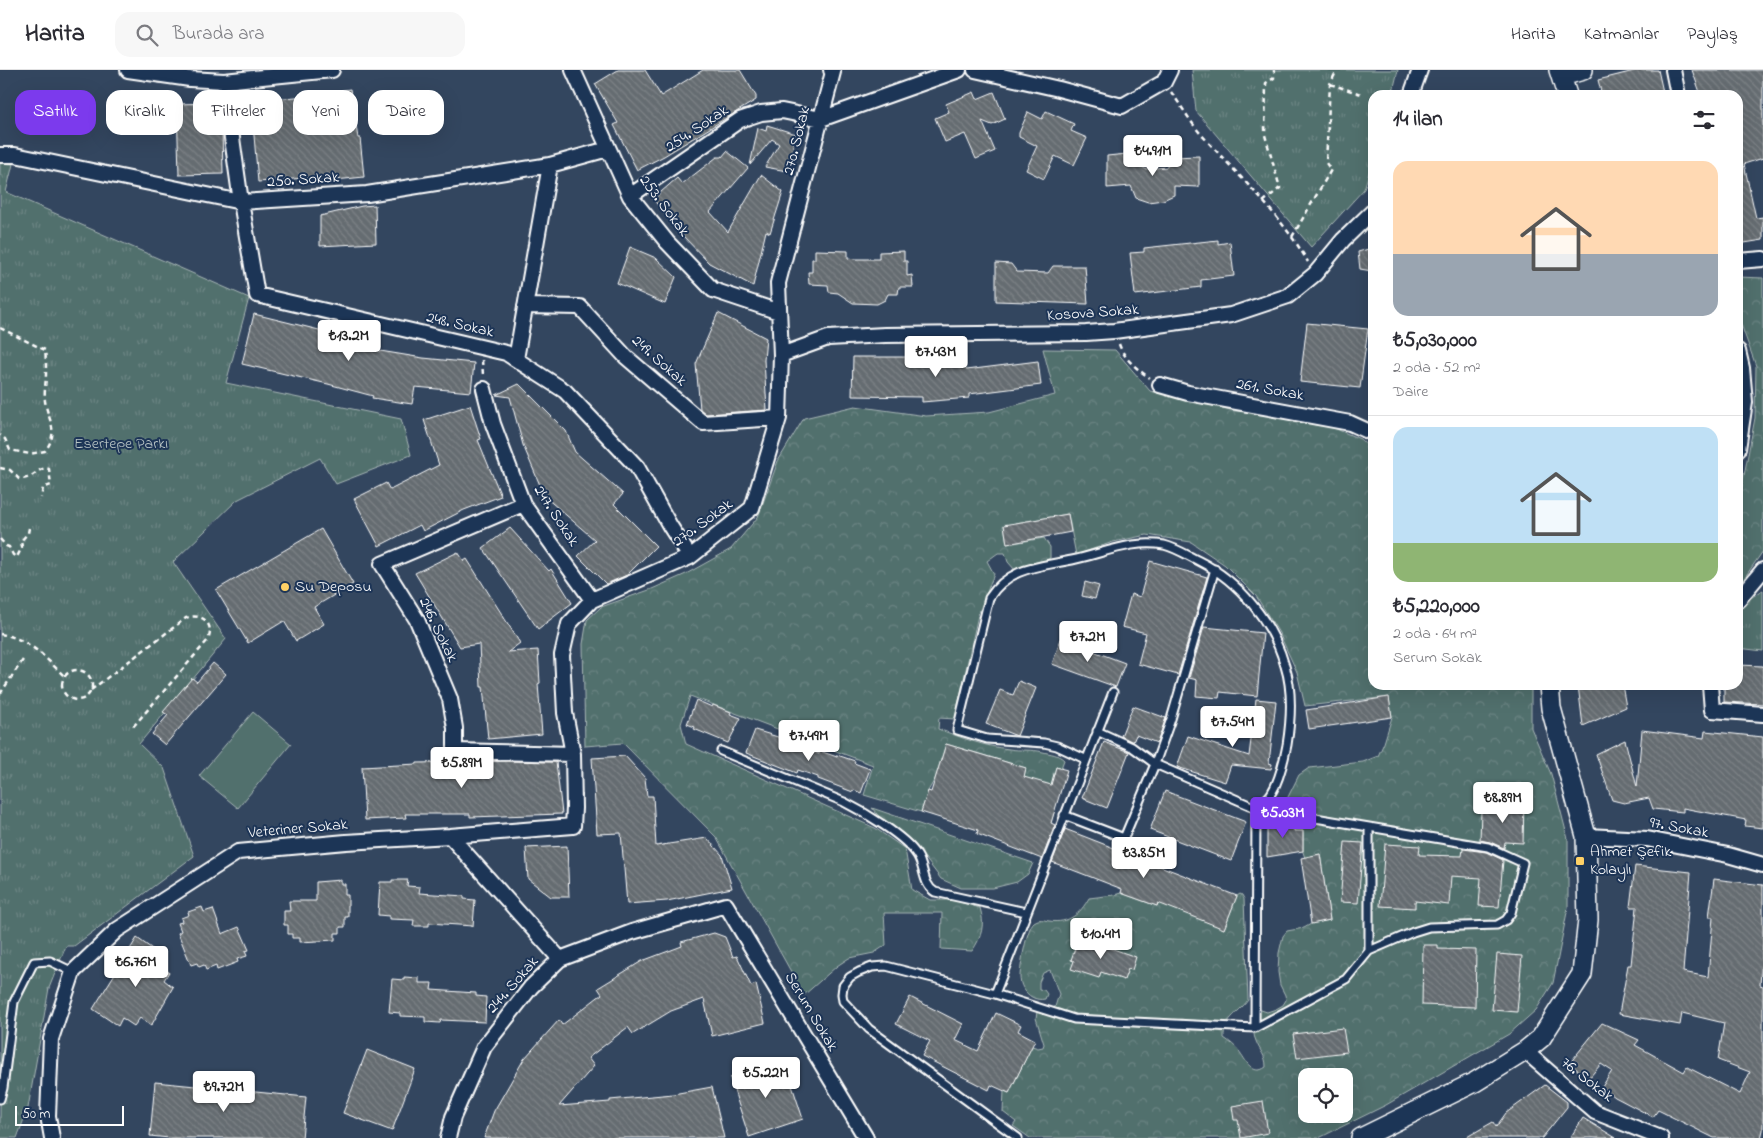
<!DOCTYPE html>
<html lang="tr">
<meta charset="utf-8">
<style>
:root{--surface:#fff;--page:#f7f7f7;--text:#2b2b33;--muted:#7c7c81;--line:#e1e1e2;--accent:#7c3aed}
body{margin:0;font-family:"Indie Flower",sans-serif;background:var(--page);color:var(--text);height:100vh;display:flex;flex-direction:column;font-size:19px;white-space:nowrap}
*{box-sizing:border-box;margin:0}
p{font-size:16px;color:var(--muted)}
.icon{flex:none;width:28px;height:28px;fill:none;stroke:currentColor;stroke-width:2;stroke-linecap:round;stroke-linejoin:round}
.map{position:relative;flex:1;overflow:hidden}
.drawer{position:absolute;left:1368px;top:20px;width:375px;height:600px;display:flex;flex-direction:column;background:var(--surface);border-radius:15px;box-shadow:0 5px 20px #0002}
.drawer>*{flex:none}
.top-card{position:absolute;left:15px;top:20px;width:475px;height:45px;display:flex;gap:10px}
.tools{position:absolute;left:1298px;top:998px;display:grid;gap:10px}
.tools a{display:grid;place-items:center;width:55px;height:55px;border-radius:10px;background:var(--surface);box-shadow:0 5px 20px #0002;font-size:25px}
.scale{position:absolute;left:15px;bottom:12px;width:109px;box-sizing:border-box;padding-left:5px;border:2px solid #fff;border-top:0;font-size:14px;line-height:18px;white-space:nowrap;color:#fff;-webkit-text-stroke:4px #1d3557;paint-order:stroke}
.price{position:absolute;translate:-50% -42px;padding:0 11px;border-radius:5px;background:#fff;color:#222;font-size:16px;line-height:32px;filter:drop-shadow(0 1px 2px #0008)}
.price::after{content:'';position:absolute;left:50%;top:30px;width:15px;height:11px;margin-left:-8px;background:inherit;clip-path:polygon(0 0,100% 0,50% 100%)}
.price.on{background:var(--accent);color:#fff}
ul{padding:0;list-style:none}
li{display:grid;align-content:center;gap:10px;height:265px;padding:0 25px}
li+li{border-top:1px solid var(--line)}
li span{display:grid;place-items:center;height:155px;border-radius:15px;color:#555}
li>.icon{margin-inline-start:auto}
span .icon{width:90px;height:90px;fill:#fffc;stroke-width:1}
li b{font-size:21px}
h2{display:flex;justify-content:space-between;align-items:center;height:60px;padding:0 25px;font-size:21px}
.pill{padding:0 18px;border-radius:15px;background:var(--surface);box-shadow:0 5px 20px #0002;font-size:18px;line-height:45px}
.pill.on{background:var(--accent);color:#fff}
header{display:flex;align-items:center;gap:30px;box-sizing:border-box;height:70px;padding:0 25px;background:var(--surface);border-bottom:1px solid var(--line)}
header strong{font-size:24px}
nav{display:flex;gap:28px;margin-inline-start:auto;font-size:18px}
.search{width:350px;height:45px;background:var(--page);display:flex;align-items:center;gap:12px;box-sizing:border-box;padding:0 18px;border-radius:15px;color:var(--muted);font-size:19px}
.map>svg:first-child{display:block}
.grass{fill:#516f6d;stroke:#a8b7b6}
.forest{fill:url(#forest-crowns);stroke:#a8b7b6;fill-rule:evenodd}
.park{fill:url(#park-tufts);stroke:#a8b7b6}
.building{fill:url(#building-back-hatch);stroke:#fff}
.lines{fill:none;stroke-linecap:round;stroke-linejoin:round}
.lane-casing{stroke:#fff;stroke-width:11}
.street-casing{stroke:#fff;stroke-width:18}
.secondary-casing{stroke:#fff;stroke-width:22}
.path{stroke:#fff;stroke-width:2.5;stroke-dasharray:5 4;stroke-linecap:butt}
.lane{stroke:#1d3557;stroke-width:7}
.street{stroke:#1d3557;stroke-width:14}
.secondary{stroke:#1d3557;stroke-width:19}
.poi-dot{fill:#ffd166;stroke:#1d3557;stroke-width:2}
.labels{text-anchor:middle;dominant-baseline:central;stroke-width:4;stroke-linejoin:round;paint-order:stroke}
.street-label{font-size:16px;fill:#fff;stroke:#1d3557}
.park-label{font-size:16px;fill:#b9c5c5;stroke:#1d3557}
.poi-label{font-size:16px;fill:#fff;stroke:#1d3557;text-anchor:start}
</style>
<header>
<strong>Harita</strong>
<div class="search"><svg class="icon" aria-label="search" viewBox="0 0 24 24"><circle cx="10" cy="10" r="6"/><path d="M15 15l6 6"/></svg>Burada ara</div>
<nav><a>Harita</a><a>Katmanlar</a><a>Paylaş</a></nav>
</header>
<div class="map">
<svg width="1763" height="1068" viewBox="0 0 1763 1068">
<defs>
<pattern id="forest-crowns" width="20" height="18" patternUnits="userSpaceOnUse" patternTransform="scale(1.25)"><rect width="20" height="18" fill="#516f6d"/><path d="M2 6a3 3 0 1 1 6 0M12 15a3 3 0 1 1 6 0" fill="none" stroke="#6b8583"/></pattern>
<pattern id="park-tufts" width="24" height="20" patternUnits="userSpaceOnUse" patternTransform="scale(1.25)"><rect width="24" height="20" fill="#516f6d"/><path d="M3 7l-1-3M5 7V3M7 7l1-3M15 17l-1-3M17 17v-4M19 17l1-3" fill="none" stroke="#6b8583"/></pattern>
<pattern id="building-back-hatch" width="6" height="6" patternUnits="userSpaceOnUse" patternTransform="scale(1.25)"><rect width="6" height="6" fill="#656c71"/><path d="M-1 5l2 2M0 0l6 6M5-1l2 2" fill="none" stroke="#7c8286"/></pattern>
</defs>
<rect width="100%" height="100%" fill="#33465f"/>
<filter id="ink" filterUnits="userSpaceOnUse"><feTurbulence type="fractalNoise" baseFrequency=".02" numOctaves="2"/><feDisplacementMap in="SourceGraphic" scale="10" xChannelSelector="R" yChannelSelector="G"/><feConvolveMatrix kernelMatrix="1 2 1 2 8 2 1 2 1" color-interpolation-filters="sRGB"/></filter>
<g filter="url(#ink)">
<path class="grass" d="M253,642L291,674L238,738L199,706Z"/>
<path class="forest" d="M1738,207L1763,208V481L1738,517V437L1755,348L1756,296L1738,246Z
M1043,279L1115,280L1150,321L1235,341L1310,348L1360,369L1372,380V615H1531V658L1551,704L1568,769V837L1553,913L1536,940L1509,964L1386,1035L1319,1068H1030L1013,1056L1016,1052L1003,1042L1004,1021L1009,1023L1032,976L1038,978L1043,977L1044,974L1036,948L1037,942L1055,937L1059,924L1050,900L1043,903L1039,912V919L1044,920L1047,924L1045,929C1035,931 1028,926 1023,918C1021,915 1020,910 1020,907C1020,897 1027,857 1034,852C1040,848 1043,850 1049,851C1069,854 1080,844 1089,828L1114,825L1121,823L1157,836L1161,827L1224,859L1237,826L1240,824L1242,825L1244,829L1248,930C1238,944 1223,949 1224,968C1230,972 1235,976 1239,981C1246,990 1252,1007 1266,997C1266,985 1260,982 1256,971C1251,960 1255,950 1258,939L1267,942L1276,939L1283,935L1286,930L1285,925L1280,915L1278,902L1279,883L1283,866L1287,861L1304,858L1311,854L1330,850L1320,784L1305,788L1303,782V761H1294V752L1288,736L1287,729L1299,705L1309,698L1363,692L1378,686L1384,673L1392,647L1389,627L1305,636L1297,602L1279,563L1256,526L1225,495L1191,472L1147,465L1113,472L1076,485L1068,444L1004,455L1007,474L1044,468L1050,477V488L1032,496L1015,500L1008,492L1005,483H998L987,491L994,504L978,545L955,649L939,648L938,659C963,668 982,676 1009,679C1020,681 1032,679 1043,682C1051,684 1058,684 1064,690L1061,698L1056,697L1051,715L1039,712L1033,733L1055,739L1050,756L1016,733L1026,698L946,674L935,709L928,721L921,742L864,725L873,695L690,626L681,654L686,674L875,758L905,779L912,820L930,830H953L980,838C985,854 982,867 972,881L941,879L942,843H884L886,875L874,883L849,888L837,896L804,925L716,767L623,673L585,676L583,574L587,550L601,537L652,519L686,504L731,479L758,447L778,391L804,348L855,336L926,346L989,342L1055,325ZM1306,1006H1344V1044H1306Z
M872,738L1033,793L1028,804L1017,812L993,818H961L941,809L915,775L885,754Z"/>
<path class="park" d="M1192,0H1398L1392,25H1372V93L1364,119L1311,177L1196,41Z
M0,93L13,94L6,122L249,228L226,313L401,349L411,385L336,414L320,388L237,430L173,492L226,569L139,674L164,698L194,786L74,876H66L49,918L28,1038L17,1068H0Z
M1763,520V581L1738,578V536Z"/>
<path class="building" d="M618,0H645L661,26L703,0H740L756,26V30L664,86L637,100L614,55L618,53L595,14Z
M1638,0H1658L1663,22L1650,25H1602L1598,10Z
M1692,0H1763V88L1744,94L1756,148L1763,147V170L1738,174V25H1701Z
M350,19L358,68H360L364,107L316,112V107L258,112L251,31L307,26Z
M974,22L977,29L994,22L1005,49L992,55L982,51L995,81L976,89L965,64L945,72L935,48L949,42L946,34Z
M218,33L222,59L223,104L179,105L177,34Z
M1046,41L1074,54L1071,61L1087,68L1074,95L1055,86L1044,109L1026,100L1037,76L1019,67V63L1028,42L1042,49Z
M767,55L796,64L787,101L765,97L779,74L772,69L750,95L758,58L766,61Z
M727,81L748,98L710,142L728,162L761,105L783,122L770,163L766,161L753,216L709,193L680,163L653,129L677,108L682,114L717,87H722Z
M1127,84L1133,91L1145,99L1167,97L1172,87L1199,86V117L1174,116V125L1163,130L1148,132L1136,128L1131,116L1107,118V86Z
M375,135L376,173L320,176V146L362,136Z
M1218,170V174L1230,172L1234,206L1201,210V217L1135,225L1130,183L1144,182V178Z
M630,177L656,188L676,207L665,234L617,213Z
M1372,178V201L1360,199L1358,182Z
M815,180L848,181V188L856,189H879V182L904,181V191H907V206L912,205L913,217H899L898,224H888L885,230L877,234L853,233L838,223L829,222L828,215L809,214L808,202H812V189H815Z
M996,193L1011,194L1017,202L1048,203L1053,196H1085L1088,234L996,231Z
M718,243L766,268L764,290L767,340L706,344L700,339L696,294Z
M254,244L376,274L374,280L423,288L474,293L471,322L415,317L412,334L372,328L373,326L328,314L242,294Z
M1307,253L1368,259L1360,318L1300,312Z
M853,287H910V292L965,287L966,300L1038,291L1041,315L969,324V328L922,332V327L852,326Z
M519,314L566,361L575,382L623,424L614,434L656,476L627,505L606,514L578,486L595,470L545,427L523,375L510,327L496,325Z
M470,335L481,369L478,370L501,426L464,440L423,461L420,455L379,476L354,429L386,413L390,420L439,395L424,350Z
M1068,444L1071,462L1007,474L1004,455Z
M510,458L549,501L551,499L572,533L538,559L483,478Z
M321,459L353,514L314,537L324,554L296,571L284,551L248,573L216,520Z
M458,482L464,491L467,489L520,573L508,582L538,580L540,613L538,614L542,664L488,669L483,617H481L479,574L460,577L415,503Z
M1150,491L1207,507L1178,605L1138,594L1146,563L1122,557L1131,524L1140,527Z
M1085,512L1099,516L1095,529L1082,526Z
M1204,557L1263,563L1257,626L1220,622L1219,628L1196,626L1197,610L1189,608Z
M1061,569L1125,593L1116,617L1052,594Z
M213,593L226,604L165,675L152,664L168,645L163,642L192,608L197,612Z
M1738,595L1763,596V634L1724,632V615H1738Z
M1019,611L1036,618L1017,666L986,654L1000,620L1013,625Z
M1578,615H1622L1626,637L1583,656Z
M1389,627L1392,647L1309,659L1306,640Z
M1256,629L1276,631L1269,693L1272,694L1271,699L1231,695L1225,712L1177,697L1188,666L1249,686Z
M696,630L712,637L713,635L731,642L730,644L741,648L728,673L694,659L695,657L687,654Z
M1133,636L1166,648L1157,673L1136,665L1133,672L1121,666Z
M755,660L791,671L790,673L819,684L820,681L837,687V685L855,691L854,693L870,699L861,723L854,720L853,722L818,709V707L798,700L797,703L746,683Z
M1642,660L1704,668L1705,661L1763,667V758L1745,756L1746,750L1683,738V742L1653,739L1649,728L1624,733L1612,730L1596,684L1625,670L1637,717Z
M1104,672L1129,682L1107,738L1082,728Z
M946,674L1026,698L1024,707L1051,715L1056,697L1067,700L1051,753L1055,755L1042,789L977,764L978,760L921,742L928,721L931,722Z
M625,686L645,708L647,726H653L656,776L707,768L722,785L732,818L667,831L627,834L621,763L597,764L592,688Z
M516,691L556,692L562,744L470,747V744H405L406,748L365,750L362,697L417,694V693Z
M1165,721L1246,752L1231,791L1150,760Z
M1501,731L1524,732L1523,773L1505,772L1504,778L1490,772L1480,770L1481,741H1487V735L1501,736Z
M1267,752H1294V761H1303V781L1267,787Z
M1065,759L1237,826L1224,859L1158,833L1157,836L1121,823L1122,819L1052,792Z
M1345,772L1363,773L1358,833L1340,832Z
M1385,774L1420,776L1419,785L1462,786L1463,779L1486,782L1503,790L1499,837L1479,836L1481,808L1451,806L1449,835L1415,831V838L1380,836Z
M567,776L569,827H551L528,809L526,778Z
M1320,784L1330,850L1311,854L1301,788Z
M1635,796L1691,802L1683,902L1708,907L1713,847H1709L1714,809L1763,815V871L1760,915L1763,916V1060L1761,1068H1714L1658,1040L1653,1047L1615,1027L1602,1017L1612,1001L1601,994L1589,1008L1569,994L1602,953L1639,970L1635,975L1684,1002L1687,997L1740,1024L1750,1002L1718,990L1724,953L1682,943L1680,955L1619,944L1628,895H1631L1637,837H1630Z
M341,810V814H345V825H348V847H345V857H340V863H335V870L300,872V868H292V864H288V855H284V841H290L289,831H316V812Z
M392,810H408L407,816L420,817L419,823L464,826V829L475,830L473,856L429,853V856H413L414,850L389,849V846L378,845L380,812H392Z
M202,837L204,842L213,839L222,864L239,857L249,880L245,881L247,886L237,889L238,892L217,900L216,896L206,900L204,895L199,897L197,893L191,895L178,863L181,861L178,853L182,852L181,848L189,845L188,842Z
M714,863L725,867L733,887L737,886L751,916L756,914L765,953L712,966L704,929L671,941L633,964L628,957L588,988L594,996L559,1036L610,1032V1030L673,1024L712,1017L724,1068H484L494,1041L524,989L559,950L562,955L602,924L598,918L642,891L682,876L681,872Z
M1079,867L1136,887L1132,900L1128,899L1124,910L1101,902L1099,908L1071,899L1074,891L1071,890Z
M137,868L162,886L157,896L169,902L164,910L173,917L151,956L140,948L134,956L122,948L118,956L93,939Z
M1423,875H1438V879L1476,880L1475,937L1422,935Z
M1497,884L1522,886L1517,942L1492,940Z
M404,907L419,908V913H432L431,920L476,923V926L486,927L485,952L441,950L440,953L425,952V947L400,946V943L389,942L392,909L404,910Z
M910,927L963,954L955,970L978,981L996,943L1021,955L1018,961L1035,970L1009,1023L991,1015L989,1020L922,986L930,971L896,954Z
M1343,958L1347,982L1297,988L1293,964Z
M367,980L415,999L392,1061L343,1043Z
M784,991L803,1049L749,1067L730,1008Z
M155,1012L306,1027L302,1068H169L150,1066Z
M1545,1015L1567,1032V1037L1542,1068H1465L1493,1052L1496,1057L1506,1043Z
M1263,1031L1268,1063L1241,1068L1238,1050H1234L1232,1036Z
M1583,1048L1616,1068H1570Z"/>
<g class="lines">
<defs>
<path id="lane" d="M721,681L844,732C864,742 905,766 917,785C925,797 922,814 935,822L1026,842
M1085,689L1057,676L1044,673L987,669L957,660L989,528C1009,497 1038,497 1072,490C1102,484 1132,469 1164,475C1176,478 1187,485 1199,491C1239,511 1273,552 1285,596C1293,621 1291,650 1287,675C1284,690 1280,709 1272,722C1269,728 1261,733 1256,738L1255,958
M1064,745L1124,768L1155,694L1132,677L1097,661
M1369,881V757
M995,924L1113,622
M0,1029L3,1018L14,932L34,892L50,891L73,902
M1018,1068L869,959L843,931L842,924L843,916L850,907L859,902L872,897L886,896L995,924L1074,949L1255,958L1346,909L1369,881L1413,862L1429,857L1497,855L1506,850L1511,843L1523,793L1488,777L1256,738L1155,694L1171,649L1215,499"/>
<path id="street" d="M128,0L190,9L224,11L332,0
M573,0L630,126L667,172L713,220L779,242
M975,0L1059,19L1122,36L1164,12L1170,0
M1673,0L1678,25
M224,11L241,132L257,225L506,283L565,321L637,397L670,456L690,487
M1411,25L1420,0
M0,85H15L241,132L367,124L550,95L608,79
M630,126L740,50L761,43L782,41L821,49L959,0
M1738,191L1763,189
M525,236L580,237L626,287L703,353L779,348
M1738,281L1742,298L1745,332L1738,379
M781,285L828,268L885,265L1086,263L1114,261L1231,245L1288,226L1315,204L1343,170L1372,142
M516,289L550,95
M1160,315L1188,323L1350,353L1372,363
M484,319L493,354L523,434L592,530
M523,434L382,494L417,550L450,629L455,658V681L573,684
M1738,530L1763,500
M1710,615L1712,640L1763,644
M450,766L573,756L574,738L573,684L565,643L562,585L569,554L592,530L690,487L752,438L779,348L781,285L778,213L833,2L831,0
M1586,766L1647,769L1728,785L1763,795
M1525,981L1595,1042L1661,1068
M52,1068L48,1046L51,969L73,902L117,860L238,782L346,772L450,766L560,889
M448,1068L453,1047L484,977L531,917L560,889L632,862L726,835L866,1068"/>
<path id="secondary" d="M1559,0L1567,25
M1562,6L1583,0
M1361,1068L1475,1012L1525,981L1541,968L1582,904L1588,850L1586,766L1551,638L1549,615"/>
</defs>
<use href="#lane" class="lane-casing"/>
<use href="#street" class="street-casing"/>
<use href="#secondary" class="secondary-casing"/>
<path class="path" d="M1330,14L1364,25
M1171,22C1181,35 1189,50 1200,63C1237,105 1280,143 1308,192
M1263,132L1280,118L1265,65L1266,13L1274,8V0
M1292,167L1331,100L1326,93L1330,14L1337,0
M0,258L45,280C46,288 46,296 46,303C46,312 44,322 45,331C48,351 60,361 45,381L30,384L10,380L5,369L0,365
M1119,274C1124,289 1137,299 1150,308
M482,290L483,305
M0,398L10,400L19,409C34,410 39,395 49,399L51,415L43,418L41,428
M0,469L6,476L9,477L13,485L17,487L22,477L21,471L28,463L29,458
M0,564C28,568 45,587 64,606
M62 615a15 15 0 1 1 30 0a15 15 0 1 1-30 0Z
M91,620L186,548C202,542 215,554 208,570L132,658
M0,624L25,587"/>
<use href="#lane" class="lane"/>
<use href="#street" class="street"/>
<use href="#secondary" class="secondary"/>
</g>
</g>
<g class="poi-dot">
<circle cx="285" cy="517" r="5"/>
<rect x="1575" y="786" width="10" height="10" rx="2.5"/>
</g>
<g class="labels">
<g class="street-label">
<text transform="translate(697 59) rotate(-34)">254. Sokak</text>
<text transform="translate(797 71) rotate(-76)">270. Sokak</text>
<text transform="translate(303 110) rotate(-4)">250. Sokak</text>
<text transform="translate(664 136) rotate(53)">253. Sokak</text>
<text transform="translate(1093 243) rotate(-4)">Kosova Sokak</text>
<text transform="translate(460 255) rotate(13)">248. Sokak</text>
<text transform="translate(659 291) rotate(42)">249. Sokak</text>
<text transform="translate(1270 320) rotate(10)">261. Sokak</text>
<text transform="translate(556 446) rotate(57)">247. Sokak</text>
<text transform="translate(703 453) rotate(-36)">270. Sokak</text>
<text transform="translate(438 560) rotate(64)">246. Sokak</text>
<text transform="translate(1679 758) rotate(10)">97. Sokak</text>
<text transform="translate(298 759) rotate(-5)">Veteriner Sokak</text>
<text transform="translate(513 915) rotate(-49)">244. Sokak</text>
<text transform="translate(811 942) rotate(59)">Serum Sokak</text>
<text transform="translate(1587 1010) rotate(38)">76. Sokak</text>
</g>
<g class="park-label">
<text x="121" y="374">Esertepe Parkı</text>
</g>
<g class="poi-label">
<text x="295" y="517">Su Deposu</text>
<text x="1590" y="782">Ahmet Şefik<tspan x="1590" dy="18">Kolaylı</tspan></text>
</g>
</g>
</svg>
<div class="tools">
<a><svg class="icon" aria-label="locate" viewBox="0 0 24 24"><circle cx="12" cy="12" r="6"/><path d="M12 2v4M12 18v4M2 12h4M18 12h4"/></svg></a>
</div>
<div class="scale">50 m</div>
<b class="price" style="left:1153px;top:107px">₺4.91M</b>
<b class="price" style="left:349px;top:292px">₺13.2M</b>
<b class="price" style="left:936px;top:308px">₺7.43M</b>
<b class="price" style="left:1088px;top:593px">₺7.2M</b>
<b class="price" style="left:1233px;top:678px">₺7.54M</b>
<b class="price" style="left:809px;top:692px">₺7.49M</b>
<b class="price" style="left:462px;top:719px">₺5.89M</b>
<b class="price" style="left:1503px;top:754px">₺8.89M</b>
<b class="price on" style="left:1283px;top:769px">₺5.03M</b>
<b class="price" style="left:1144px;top:809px">₺3.85M</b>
<b class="price" style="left:1101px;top:890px">₺10.4M</b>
<b class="price" style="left:136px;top:918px">₺6.76M</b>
<b class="price" style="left:766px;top:1029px">₺5.22M</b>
<b class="price" style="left:224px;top:1043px">₺9.72M</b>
<div class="top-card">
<a class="pill on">Satılık</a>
<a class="pill">Kiralık</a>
<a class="pill">Filtreler</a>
<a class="pill">Yeni</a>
<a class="pill">Daire</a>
</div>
<section class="drawer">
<h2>14 ilan<svg class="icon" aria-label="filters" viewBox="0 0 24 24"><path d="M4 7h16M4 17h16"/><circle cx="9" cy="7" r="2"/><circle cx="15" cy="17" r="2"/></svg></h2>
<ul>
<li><span style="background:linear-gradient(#ffd9b3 60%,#9aa5b1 0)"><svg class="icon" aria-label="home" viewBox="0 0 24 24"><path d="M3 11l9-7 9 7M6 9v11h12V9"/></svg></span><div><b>₺5,030,000</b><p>2 oda · 52 m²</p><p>Daire</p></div></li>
<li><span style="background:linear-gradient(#bfe0f5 75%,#8fb573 0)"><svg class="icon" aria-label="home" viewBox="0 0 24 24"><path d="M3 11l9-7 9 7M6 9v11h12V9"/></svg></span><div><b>₺5,220,000</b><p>2 oda · 64 m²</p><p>Serum Sokak</p></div></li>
</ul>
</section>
</div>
